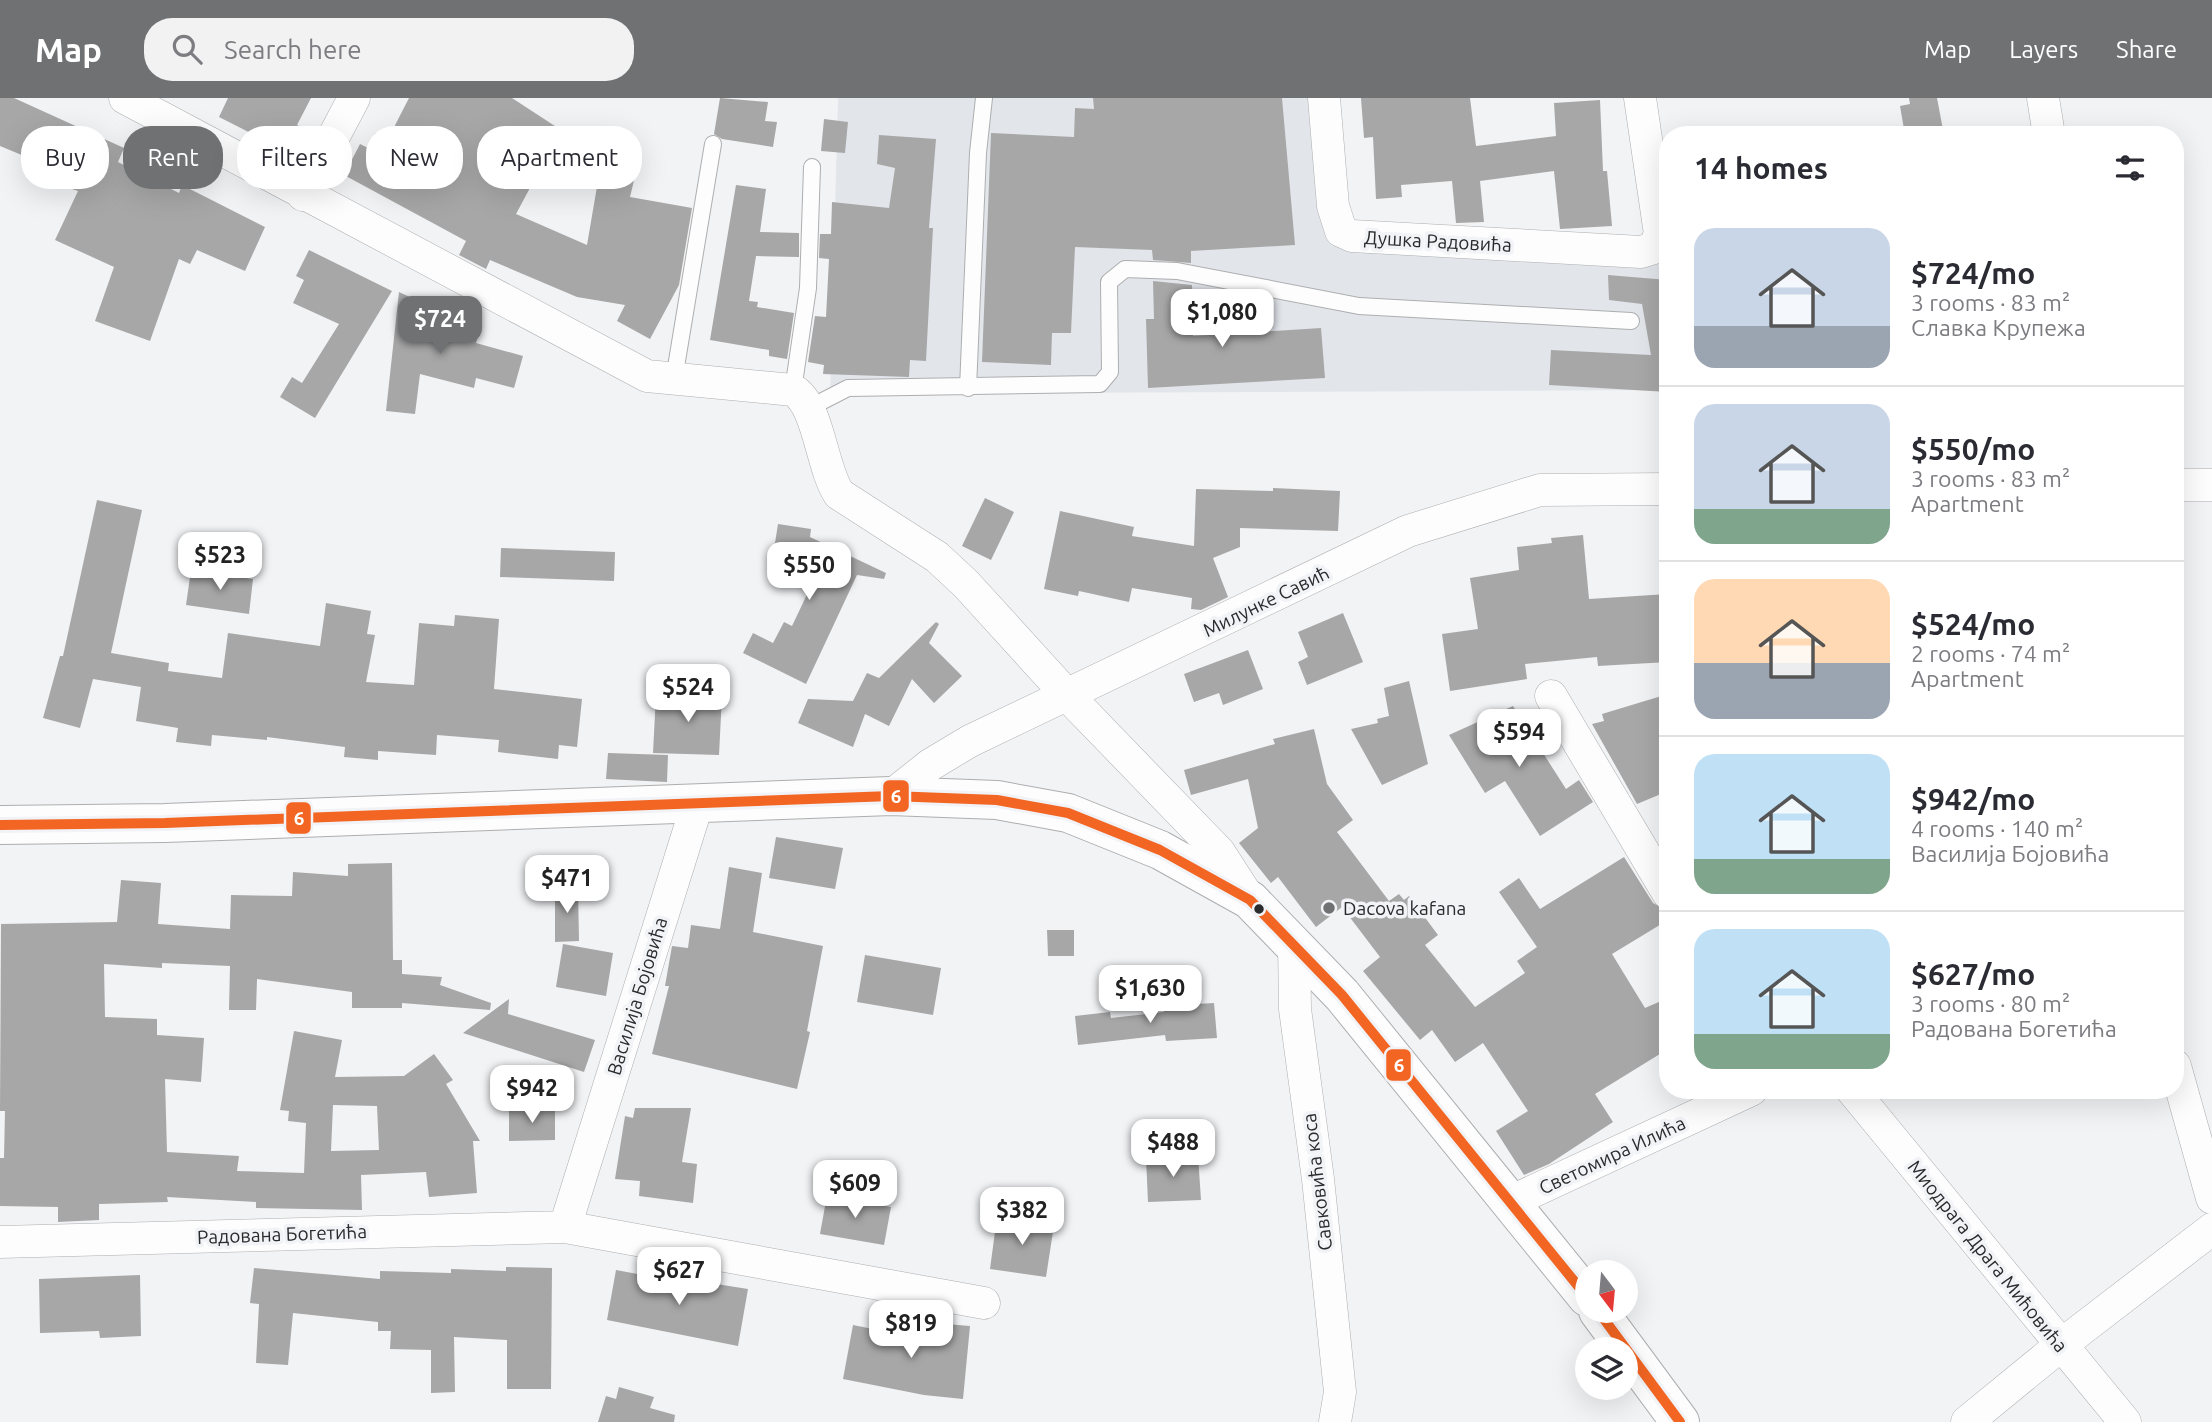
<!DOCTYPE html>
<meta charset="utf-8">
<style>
:root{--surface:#fff;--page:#f2f2f3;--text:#2b2b33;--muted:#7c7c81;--line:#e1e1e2;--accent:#707172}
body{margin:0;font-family:Ubuntu,sans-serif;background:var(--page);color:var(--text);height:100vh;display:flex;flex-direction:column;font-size:26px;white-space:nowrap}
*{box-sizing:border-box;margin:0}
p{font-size:23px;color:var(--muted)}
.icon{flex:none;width:38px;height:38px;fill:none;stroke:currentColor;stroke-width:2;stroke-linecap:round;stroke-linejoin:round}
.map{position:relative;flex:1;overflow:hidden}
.panel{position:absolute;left:1659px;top:28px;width:525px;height:973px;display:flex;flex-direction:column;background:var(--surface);border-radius:28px;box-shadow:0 7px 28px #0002}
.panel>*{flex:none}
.top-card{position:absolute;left:21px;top:28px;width:665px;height:63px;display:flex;gap:14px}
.needle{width:46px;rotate:164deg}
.buttons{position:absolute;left:1575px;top:1162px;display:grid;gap:14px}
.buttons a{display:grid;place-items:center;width:63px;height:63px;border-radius:50%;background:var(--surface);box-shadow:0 7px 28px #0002;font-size:35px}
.price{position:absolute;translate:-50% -60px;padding:0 16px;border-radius:14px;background:#fff;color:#222;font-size:23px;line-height:46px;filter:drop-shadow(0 2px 4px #0008)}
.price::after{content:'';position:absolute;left:50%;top:42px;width:21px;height:16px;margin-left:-10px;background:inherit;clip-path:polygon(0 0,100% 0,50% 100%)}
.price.current{background:var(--accent);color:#fff}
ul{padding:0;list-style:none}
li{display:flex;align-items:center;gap:21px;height:175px;padding:0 35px}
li+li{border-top:2px solid var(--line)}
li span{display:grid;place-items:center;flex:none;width:196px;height:140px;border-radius:21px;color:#555}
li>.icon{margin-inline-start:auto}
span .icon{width:84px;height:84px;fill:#fffc;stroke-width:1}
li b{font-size:30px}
h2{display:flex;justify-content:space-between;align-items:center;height:84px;padding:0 35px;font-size:30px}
.pill{padding:0 24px;border-radius:28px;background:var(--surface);box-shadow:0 7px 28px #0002;font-size:24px;line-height:63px}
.pill.current{background:var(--accent);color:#fff}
header{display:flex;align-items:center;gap:42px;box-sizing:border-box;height:98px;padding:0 35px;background:var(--accent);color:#fff}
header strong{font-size:33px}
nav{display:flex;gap:38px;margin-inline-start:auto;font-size:24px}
.search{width:490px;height:63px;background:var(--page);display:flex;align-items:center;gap:18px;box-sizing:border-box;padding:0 24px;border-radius:28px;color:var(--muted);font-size:26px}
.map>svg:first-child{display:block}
.built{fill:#e2e6eb}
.building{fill:#a7a7a7;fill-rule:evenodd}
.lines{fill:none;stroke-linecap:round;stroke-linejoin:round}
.lane-casing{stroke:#adaeaf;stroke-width:18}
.street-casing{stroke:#adaeaf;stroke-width:33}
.secondary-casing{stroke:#adaeaf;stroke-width:40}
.lane{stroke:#fdfdfe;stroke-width:16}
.street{stroke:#fdfdfe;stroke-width:32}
.secondary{stroke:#fdfdfe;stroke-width:38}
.bus-1-casing{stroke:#f1f3f6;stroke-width:16}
.bus-1{stroke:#f26522;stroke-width:10}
.poi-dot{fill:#707172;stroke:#f1f3f6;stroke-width:2.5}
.bus-dot{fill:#2a2b2c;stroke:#f1f3f6;stroke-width:2.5}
.labels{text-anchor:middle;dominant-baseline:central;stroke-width:7;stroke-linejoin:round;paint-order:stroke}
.street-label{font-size:19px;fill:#2a2b2c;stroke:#f1f3f6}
.poi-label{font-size:19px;fill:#2a2b2c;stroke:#f1f3f6;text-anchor:start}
.line-badge{stroke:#f1f3f6;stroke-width:2.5}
.badge-label{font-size:19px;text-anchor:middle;font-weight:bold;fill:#fff}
</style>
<header>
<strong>Map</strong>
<div class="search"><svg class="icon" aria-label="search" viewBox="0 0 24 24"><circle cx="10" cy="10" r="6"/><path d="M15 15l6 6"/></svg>Search here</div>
<nav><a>Map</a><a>Layers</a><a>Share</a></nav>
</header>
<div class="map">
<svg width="2212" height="1324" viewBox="0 0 2212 1324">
<rect width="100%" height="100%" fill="#f2f3f5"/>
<path class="built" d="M838,0H1332L1352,138L1668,140V292L830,296Z"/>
<path class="building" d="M0,0H14L124,50L118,64L179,95L182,87L265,129L245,173L197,152L190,166L179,161L150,243L95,223L114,169L55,142L78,93L72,91L77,80L0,48Z
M228,0H311L297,27L303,30L290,55L219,19Z
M409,0H512L561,32L516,116L587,147L600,71L591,69L598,42L641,53L630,99L692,110L679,187L650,241L617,223L625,207L577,199L490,162L486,171L459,157L466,143L344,77L360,46L368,50L375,35L388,41Z
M720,0L768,4L765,23L777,24L773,49L722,41L714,36Z
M1093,0H1282L1295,147L1191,153V165L1153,162L1152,152L1075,149L1071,235H1052L1051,267L982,264L991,35L1074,39L1075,10L1094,11Z
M1361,0H1470L1476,48L1556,38L1554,5L1600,2L1603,73H1607L1612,128L1560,131L1554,73L1480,83L1484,124L1456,125L1452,83L1401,87L1402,99L1376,101L1373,39L1364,40Z
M1909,0H1937L1944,37H1905L1900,8L1910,6Z
M824,21L848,24L845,55L821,53Z
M879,37L936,41L929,130H933L926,263L910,262L909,279L823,276L824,267L808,264L815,218L826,219L829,161L819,160L820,136H831L832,104L889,110L895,70L877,66Z
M736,87L766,91L760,134L799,135V159L756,158L749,203L758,204L757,209L794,215L787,261L769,258V252L710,242Z
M309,152L392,193L315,320L280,299L292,279L302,285L339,226L293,205L304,182L296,178Z
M1608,177L1668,182V294L1549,287L1551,252L1651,257L1642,206L1609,202Z
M1153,183L1192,187L1193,238L1321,230L1325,280L1148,290L1146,221H1154Z
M399,194L435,211L431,219L480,232L476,245L523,258L514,290L476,280L474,290L420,276L415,316L386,313Z
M1273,390L1340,393L1338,433L1240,430V449L1213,460L1228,499L1201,512L1191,511L1192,500L1132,490L1129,504L1079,493L1078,498L1044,491L1060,413L1134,429L1132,438L1194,448L1196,391L1273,393Z
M985,400L1014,414L991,462L962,448Z
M97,402L142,412L111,555L169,565L168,573L222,580L228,535L320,548L326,505L371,513L367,536L375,537L366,584L414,587L419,525L454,528L455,517L499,521L494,591L582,601L577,649L559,647L558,661L498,654L499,642L437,637L436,657L378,653V662L344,659L345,649L267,639V642L212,637L211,648L176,644L178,630L136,623L141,589L93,581L80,630L43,620L60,558H63Z
M778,426L811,431L810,439L886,475L884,481L857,477L806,586L743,555L753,535L773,545L784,524L792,528L819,471L772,464Z
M1583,437L1589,501L1668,496V564L1598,568L1597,559L1525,566L1527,581L1450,593L1442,536L1478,531L1470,480L1519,472L1517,449L1552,445L1551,440Z
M501,450L615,454L614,483L500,479Z
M191,472L253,481L249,516L186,507Z
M1343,515L1363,564L1307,587L1298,564L1308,559L1298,534Z
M936,524L939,526L929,545L962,578L934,605L912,581L889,628L865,616L853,649L798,625L808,601L853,603L867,575L879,580Z
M1248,552L1263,591L1223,607L1219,595L1194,604L1184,576Z
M1409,583L1428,666L1382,687L1351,631L1378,625L1377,621L1389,618L1384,590Z
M656,596L722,598L719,657L653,655Z
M1668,596V693L1637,706L1592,626L1604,623L1602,616Z
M1513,608L1566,691L1579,682L1593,704L1540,738L1505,683L1485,695L1449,637Z
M1314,631L1327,686L1353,722L1337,734L1389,803L1399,796L1404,802L1409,798L1438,837L1425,847L1475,909L1525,875L1517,863L1537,849L1499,794L1519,780L1540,811L1624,759L1653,805L1668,813V822L1612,856L1645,910L1668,900V951L1595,996L1613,1024L1549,1066L1524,1077L1496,1033L1528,1013L1483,945L1455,964L1432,932L1420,942L1363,873L1380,859L1342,809L1316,829L1278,779L1271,785L1239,745L1258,730L1248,681L1191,697L1184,672L1275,646L1273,641Z
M608,655L668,657L667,684L606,681Z
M776,739L843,750L835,791L769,780Z
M392,765L393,862H402V876L442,879L440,887L491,905L490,912L402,905V910H352V894L257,881L256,912H229L230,868L162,865V870L104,866L105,919L157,921V937L204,940L201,984L165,981L167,1054L239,1058L237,1073L304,1075L306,1025L288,1023L289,1013L280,1012L294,933L342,942L335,979L404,978L434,956L453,982L446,986L480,1043H473L477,1095L429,1099L426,1074L361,1077L362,1112L256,1110V1104L167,1099L168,1104L99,1106V1122L58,1124V1109L0,1108V1060H4L5,1013H0L1,826L117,824L121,782L161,785L158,826L230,831L231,797L292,798L293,774L348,778V766ZM333,1007L377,1008L379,1052L331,1053Z
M729,769L762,775L753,834L823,848L807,933L810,934L797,991L652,956L669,888H665L672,848L688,850L691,827L720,831Z
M555,790H578L579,843L555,844Z
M1047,832H1074V858H1048Z
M563,846L613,855L606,898L556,889Z
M865,857L941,870L933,917L857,904Z
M509,901L508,916L595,942L584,974L463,935Z
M1214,905L1217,940L1166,943L1165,937L1078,947L1075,918L1110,914L1111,920L1164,914V908Z
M635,1010H691L682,1064L697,1066L693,1105L639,1098L640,1083L615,1081L625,1018L633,1020Z
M509,1011H555V1042L509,1043Z
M1198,1057L1201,1102L1148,1104L1146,1060Z
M827,1097L891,1109L884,1147L820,1136Z
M997,1119L1054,1127L1046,1179L990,1171Z
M506,1169L552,1170L551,1291H507V1242L454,1239L455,1294L431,1295V1252L390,1251L391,1233H378V1224L293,1215L288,1267L256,1265L259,1206L250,1205L254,1170L380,1181V1173L451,1175V1171L506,1173Z
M616,1172L691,1186V1182L748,1191L738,1248L607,1222Z
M140,1177L141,1238L100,1240L99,1233L40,1235L39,1181Z
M934,1225L970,1228L963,1301L924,1297L843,1281L853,1227L923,1241L924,1233L933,1234Z
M619,1289L654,1299L650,1310L675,1317L674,1324H598L606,1298L616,1301Z"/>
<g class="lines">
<defs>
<path id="lane" d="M674,281L713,46
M968,290L978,55L984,0
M793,292L808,190L812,69
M809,310L848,290L1100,286L1110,274L1109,184L1125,171L1177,173L1359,208L1631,223"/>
<path id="street" d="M125,0L647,278L793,292C819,307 821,369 839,396L937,459L966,486L1068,598L1219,754L1250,802
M1324,0L1333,108L1341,133L1352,138L1641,154L1654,150L1660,136L1640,0
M2043,0L2049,37
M303,97L354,0
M2175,387H2212
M1551,598L1668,795
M891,698L930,667L970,643L1408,433L1540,392L1668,391
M1294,844L1295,911L1318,1081L1340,1294L1335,1324
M2175,968L2212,1100
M1852,992L2125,1324
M1510,1104L1751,992
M565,1129L697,707
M0,1144L565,1129L984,1205
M1967,1324L2061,1247L2212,1131"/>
<path id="secondary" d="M0,727L165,725L891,698L997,702L1068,715L1160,752L1250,802L1342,897L1587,1199
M1598,1213L1680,1324"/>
</defs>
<use href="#lane" class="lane-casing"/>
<use href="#street" class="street-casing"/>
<use href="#secondary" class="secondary-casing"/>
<use href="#lane" class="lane"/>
<use href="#street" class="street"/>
<use href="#secondary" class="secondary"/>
<defs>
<path id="bus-1" d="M0,727L165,725L891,698L997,702L1068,715L1160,752L1250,802L1342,897L1587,1199
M1598,1213L1680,1324"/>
</defs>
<use href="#bus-1" class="bus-1-casing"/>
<use href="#bus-1" class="bus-1"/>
</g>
<circle class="poi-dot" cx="1329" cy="810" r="7"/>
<circle class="bus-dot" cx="1259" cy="811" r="6"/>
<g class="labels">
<g class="street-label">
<text transform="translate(1438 143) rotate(3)">Душка Радовића</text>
<text transform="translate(1266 503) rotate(-26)">Милунке Савић</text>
<text transform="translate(637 898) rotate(-73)">Василија Бојовића</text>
<text transform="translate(1612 1057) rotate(-25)">Светомира Илића</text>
<text transform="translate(1317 1084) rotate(-97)">Савковића коса</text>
<text transform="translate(282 1136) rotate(-2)">Радована Богетића</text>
<text transform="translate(1988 1158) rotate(51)">Миодрага Драга Мићовића</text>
</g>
<g class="poi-label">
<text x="1343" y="810">Dacova kafana</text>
</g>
</g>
<g class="line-badge">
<rect x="882" y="681" width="28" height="34" rx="7" fill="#f26522"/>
<rect x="285" y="703" width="27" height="34" rx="7" fill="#f26522"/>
<rect x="1385" y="950" width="27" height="34" rx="7" fill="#f26522"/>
</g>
<g class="badge-label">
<text x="896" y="705">6</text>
<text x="299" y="727">6</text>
<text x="1399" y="974">6</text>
</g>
</svg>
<div class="buttons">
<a><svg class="needle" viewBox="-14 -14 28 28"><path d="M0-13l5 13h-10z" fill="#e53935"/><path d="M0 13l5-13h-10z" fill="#7c7c81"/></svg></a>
<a><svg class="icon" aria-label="layers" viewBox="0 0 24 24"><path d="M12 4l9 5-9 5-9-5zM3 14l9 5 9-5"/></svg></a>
</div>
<b class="price" style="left:1222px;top:251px">$1,080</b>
<b class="price current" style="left:440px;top:258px">$724</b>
<b class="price" style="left:220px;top:494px">$523</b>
<b class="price" style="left:809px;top:504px">$550</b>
<b class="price" style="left:688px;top:626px">$524</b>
<b class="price" style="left:1519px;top:671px">$594</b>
<b class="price" style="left:567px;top:817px">$471</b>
<b class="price" style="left:1150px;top:927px">$1,630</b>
<b class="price" style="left:532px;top:1027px">$942</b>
<b class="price" style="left:1173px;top:1081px">$488</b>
<b class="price" style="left:855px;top:1122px">$609</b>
<b class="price" style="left:1022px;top:1149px">$382</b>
<b class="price" style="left:679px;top:1209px">$627</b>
<b class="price" style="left:911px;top:1262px">$819</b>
<div class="top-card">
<a class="pill">Buy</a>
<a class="pill current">Rent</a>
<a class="pill">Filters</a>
<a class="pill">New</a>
<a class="pill">Apartment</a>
</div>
<section class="panel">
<h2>14 homes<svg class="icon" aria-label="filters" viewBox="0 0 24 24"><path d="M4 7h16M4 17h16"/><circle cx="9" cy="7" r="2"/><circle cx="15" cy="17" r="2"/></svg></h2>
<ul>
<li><span style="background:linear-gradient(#c9d6e8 70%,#9aa5b1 0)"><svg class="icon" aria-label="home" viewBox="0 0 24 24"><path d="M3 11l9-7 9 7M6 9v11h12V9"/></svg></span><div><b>$724/mo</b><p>3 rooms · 83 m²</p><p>Славка Крупежа</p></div></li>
<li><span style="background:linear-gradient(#c9d6e8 75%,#7fa58c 0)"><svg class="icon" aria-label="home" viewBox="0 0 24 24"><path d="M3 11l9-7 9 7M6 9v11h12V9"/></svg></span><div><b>$550/mo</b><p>3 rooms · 83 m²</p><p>Apartment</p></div></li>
<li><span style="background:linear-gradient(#ffd9b3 60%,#9aa5b1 0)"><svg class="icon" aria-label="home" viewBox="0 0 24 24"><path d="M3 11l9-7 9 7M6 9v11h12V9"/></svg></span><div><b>$524/mo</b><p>2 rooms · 74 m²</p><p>Apartment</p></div></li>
<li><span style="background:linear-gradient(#bfe0f5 75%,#7fa58c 0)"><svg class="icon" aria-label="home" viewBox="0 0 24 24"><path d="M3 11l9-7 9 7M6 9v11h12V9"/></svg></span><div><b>$942/mo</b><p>4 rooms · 140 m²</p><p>Василија Бојовића</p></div></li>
<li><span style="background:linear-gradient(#bfe0f5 75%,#7fa58c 0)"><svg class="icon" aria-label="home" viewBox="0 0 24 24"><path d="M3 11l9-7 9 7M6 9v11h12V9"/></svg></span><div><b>$627/mo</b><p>3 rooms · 80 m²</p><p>Радована Богетића</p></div></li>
</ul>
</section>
</div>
